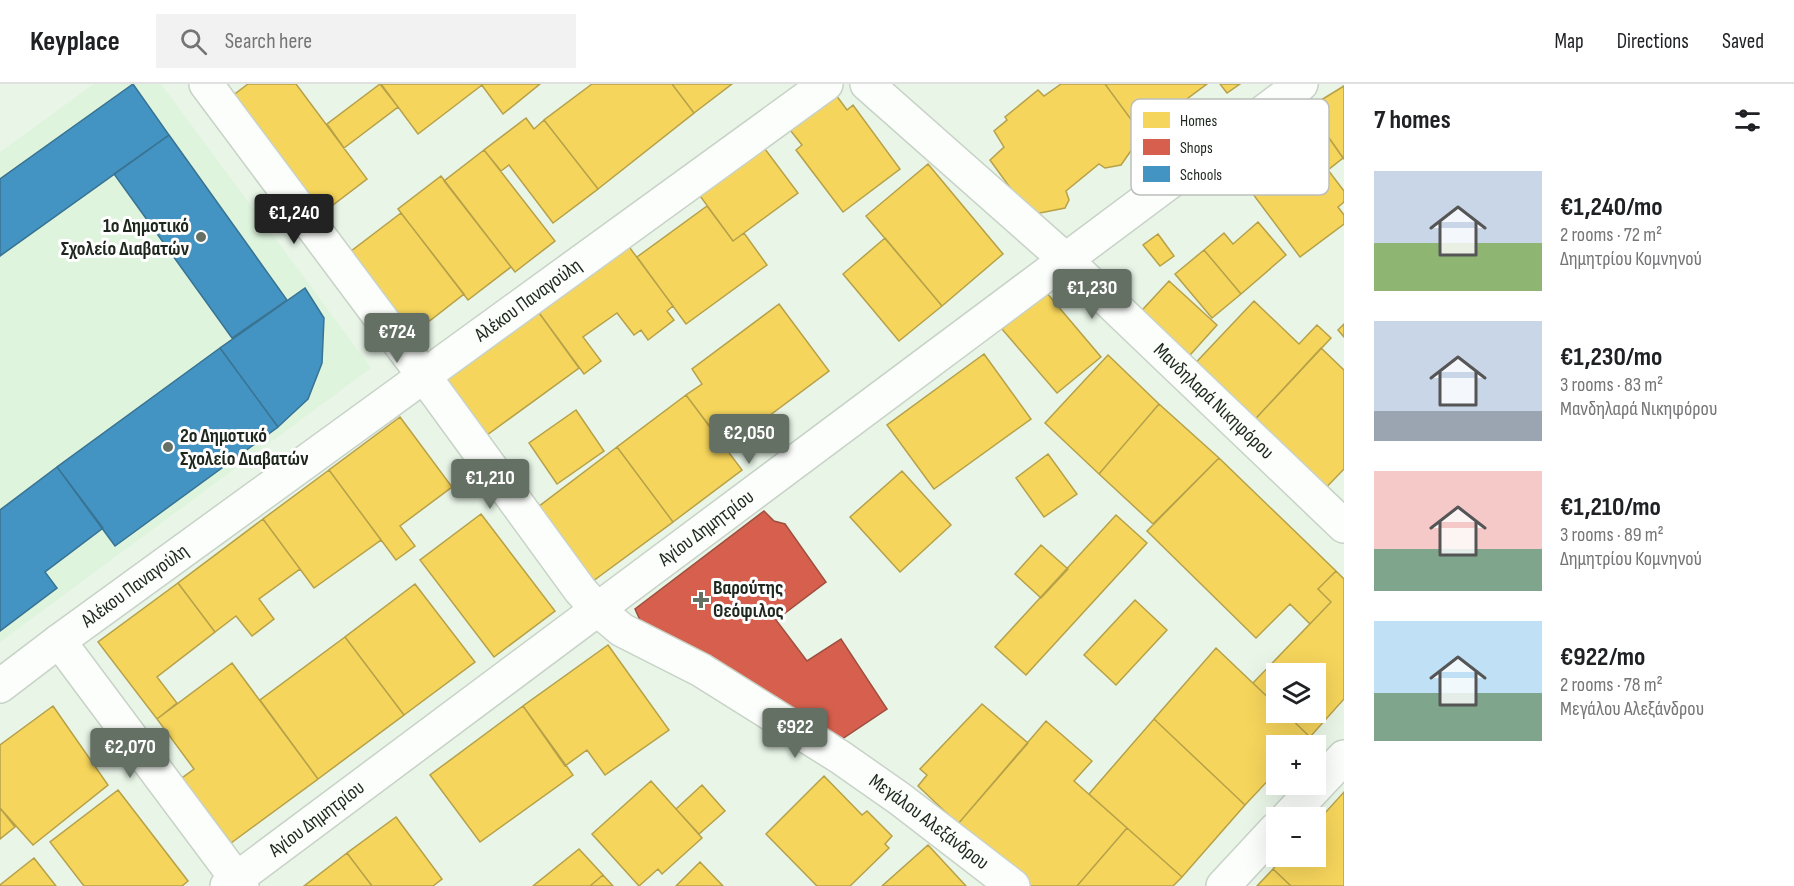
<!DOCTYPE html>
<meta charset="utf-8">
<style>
:root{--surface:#fff;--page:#f2f2f2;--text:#202124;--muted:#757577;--line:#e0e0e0;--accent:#657064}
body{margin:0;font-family:"Sofia Sans Condensed",sans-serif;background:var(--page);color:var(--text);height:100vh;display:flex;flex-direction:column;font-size:22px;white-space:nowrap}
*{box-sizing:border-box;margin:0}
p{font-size:20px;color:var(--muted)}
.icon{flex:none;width:33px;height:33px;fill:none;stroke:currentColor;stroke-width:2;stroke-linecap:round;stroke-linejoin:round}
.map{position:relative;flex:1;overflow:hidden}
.sheet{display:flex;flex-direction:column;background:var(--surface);width:450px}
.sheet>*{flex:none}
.controls{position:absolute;left:1266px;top:579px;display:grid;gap:12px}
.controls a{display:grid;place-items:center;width:60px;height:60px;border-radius:0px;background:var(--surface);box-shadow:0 6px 24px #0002;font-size:30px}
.price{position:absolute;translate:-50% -51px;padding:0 14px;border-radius:6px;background:var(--accent);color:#fff;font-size:20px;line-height:39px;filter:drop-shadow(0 2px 3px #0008)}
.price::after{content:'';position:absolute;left:50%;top:36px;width:18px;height:14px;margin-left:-9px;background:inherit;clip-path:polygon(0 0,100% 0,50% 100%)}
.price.active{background:#222;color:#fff}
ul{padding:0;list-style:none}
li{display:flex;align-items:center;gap:18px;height:150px;padding:0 30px}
li span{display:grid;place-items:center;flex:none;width:168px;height:120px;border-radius:0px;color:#555}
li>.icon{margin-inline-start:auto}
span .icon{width:72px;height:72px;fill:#fffc;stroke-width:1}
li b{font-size:26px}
h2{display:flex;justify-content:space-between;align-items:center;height:72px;padding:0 30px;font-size:26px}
header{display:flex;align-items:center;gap:36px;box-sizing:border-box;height:84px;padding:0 30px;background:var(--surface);border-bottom:2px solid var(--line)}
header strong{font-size:28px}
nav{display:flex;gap:33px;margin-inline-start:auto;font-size:21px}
.search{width:420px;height:54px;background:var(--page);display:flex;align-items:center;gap:15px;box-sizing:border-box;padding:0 21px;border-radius:0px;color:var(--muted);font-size:22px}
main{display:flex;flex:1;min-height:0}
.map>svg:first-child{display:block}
.built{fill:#def4dd}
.homes{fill:#f6d55c;stroke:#b6a149;stroke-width:1.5}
.shops{fill:#d6604d;stroke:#9f4f3f;stroke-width:1.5}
.schools{fill:#4393c3;stroke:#387392;stroke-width:1.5}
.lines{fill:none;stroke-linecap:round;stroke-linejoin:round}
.minor-casing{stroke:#c8d2c7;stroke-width:36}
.major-casing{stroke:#c8d2c7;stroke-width:36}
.minor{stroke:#fcfefb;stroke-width:33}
.major{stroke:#fcfefb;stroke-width:33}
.poi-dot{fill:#657064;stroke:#fff;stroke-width:2}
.labels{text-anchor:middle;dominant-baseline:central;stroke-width:6;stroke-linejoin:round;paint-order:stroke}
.poi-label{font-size:20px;font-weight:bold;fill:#1f281e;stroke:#fff;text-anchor:start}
.street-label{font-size:20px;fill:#1f281e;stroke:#fff}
.key{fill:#fff;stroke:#bcbebc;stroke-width:1.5}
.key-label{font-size:16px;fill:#1f281e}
</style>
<header>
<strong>Keyplace</strong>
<div class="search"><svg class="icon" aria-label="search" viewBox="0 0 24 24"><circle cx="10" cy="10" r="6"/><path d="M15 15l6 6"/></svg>Search here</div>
<nav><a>Map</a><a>Directions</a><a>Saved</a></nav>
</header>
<main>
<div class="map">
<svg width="1344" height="802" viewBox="0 0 1344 802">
<rect width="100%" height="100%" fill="#e8f5e7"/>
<path class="built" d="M94,0H161L371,284L0,558V68Z"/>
<path class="homes" d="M248,0H296L367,95L312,137L223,19Z
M380,0L398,23L344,64L327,40Z
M381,0H481L482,1L418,50Z
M481,0H540L503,30Z
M592,0H672L694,29L598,105L544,36Z
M672,0H732L694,29Z
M1061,0H1105L1141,49L1134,54L1135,61L1121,81L1105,84L1099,80L1066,107L1069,116L1065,124L1030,131L990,76L1004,63L994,47L1007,36L1005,33L1038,6L1044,12Z
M1105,0H1207L1141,49Z
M1220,0H1240L1227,9Z
M1344,2V75L1308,24Z
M836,11L847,26L853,21L900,85L843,128L796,66L802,61L790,46Z
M1308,24L1343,74L1328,86L1344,107V118L1338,123L1344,131V140L1300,173L1229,78Z
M526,34L534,45L544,36L598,105L553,139L509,81L501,87L484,66Z
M756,53L798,109L733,157L692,101Z
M484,66L555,157L515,188L444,97Z
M928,80L1003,170L942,222L866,132Z
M441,92L511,183L468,216L398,125Z
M707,122L733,157L744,149L767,181L686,240L637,173Z
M401,129L464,210L409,253L346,171Z
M1258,138L1286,171L1241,210L1204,166L1224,149L1233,160Z
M1158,150L1174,172L1160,182L1143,161Z
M885,154L942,222L899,257L843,190Z
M627,160L673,222L667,227L674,236L648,256L641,246L634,251L617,229L583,253L601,277L584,290L537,226Z
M1204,166L1241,210L1212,234L1175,190Z
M1169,197L1217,241L1182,280L1133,236Z
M1046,208L1101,273L1057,309L1002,245Z
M1254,217L1299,260L1317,241L1331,254L1246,345L1186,289Z
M779,220L829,287L726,364L686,311L702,300L692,285Z
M537,226L579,284L487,351L445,294Z
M1344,240V253L1338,246Z
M1321,264L1344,286V385L1318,412L1246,345Z
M984,270L1031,335L934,405L887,341Z
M1108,271L1159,320L1099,390L1045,339Z
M686,311L742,386L673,438L617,363Z
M1159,320L1219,374L1153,440L1099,390Z
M576,326L604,367L557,400L529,359Z
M400,333L452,403L400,442L415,462L396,476L329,386Z
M617,363L673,438L589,500L534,426Z
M1048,370L1077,410L1044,433L1016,394Z
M1219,374L1336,487L1318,505L1331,518L1310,540L1290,520L1256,554L1147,447Z
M329,386L381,456L314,504L263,435Z
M902,387L951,441L900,488L850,433Z
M481,430L555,527L494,573L420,476Z
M1116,431L1147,459L1026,591L995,563Z
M263,435L300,485L259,515L274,535L252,552L236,532L215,548L178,499Z
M1041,461L1068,485L1041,514L1015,490Z
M1336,487L1344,495V615L1310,653L1284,628H1316V590H1276V621L1253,599L1331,518L1318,505Z
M178,499L215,548L157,593L177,619L157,635L98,558Z
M415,500L475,578L404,631L345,553Z
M1135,516L1167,546L1116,601L1084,571Z
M345,553L404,631L318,695L260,616Z
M608,561L669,646L605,691L587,666L565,682L523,622Z
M1216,564L1276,621V628H1284L1310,653L1302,662H1276V688L1245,721L1154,635Z
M232,579L318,695L231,759L182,694L194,685L157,635Z
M982,620L1028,659L958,740L918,702L927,691L920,685Z
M53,622L108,701L33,761L0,724V661Z
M523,622L573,691L480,758L430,691Z
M1154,635L1245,721L1182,793L1089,710Z
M1046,637L1092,677L1074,697L1127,744L1077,802H1030L958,740Z
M824,692L862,731L867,727L892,752L885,760L889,764L850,802H817L766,750Z
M651,697L702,754L662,790L658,785L639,802L592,750Z
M702,701L725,727L699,750L676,725Z
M118,706L188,797L182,802H84L50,758Z
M1344,708V802H1291L1273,785L1284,772H1316V739Z
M0,724L15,743L0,755Z
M396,733L442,795L433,802H372L347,769Z
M1127,744L1182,793L1173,802H1077Z
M928,761L966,802H882Z
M579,765L603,791L590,802H533Z
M347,769L372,802H304Z
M34,774L56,802H0V801Z
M700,778L723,802H676Z
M1273,785L1291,802H1257Z
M603,791L613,802H590Z"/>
<path class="shops" d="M764,427L774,437L785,440L826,498L776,536L807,577L841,555L887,625L839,657L650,547L640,536L635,525Z"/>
<path class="schools" d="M133,0L169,51L0,172V95Z
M169,51L287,216L232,254L114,90Z
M305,204L324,234L322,279L308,315L278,343L220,264Z
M220,264L278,343L115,462L57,383Z
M57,383L103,444L45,488L57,504L0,547V426Z"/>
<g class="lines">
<defs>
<g id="minor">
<path id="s1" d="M206,0L424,292L580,506L598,526L622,546L701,586L840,673L900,715L1013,802"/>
<path id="s2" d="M867,0L1066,176L1344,442"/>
<path d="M59,557L242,802"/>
<path id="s3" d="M0,602L59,557L826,0"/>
<path id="s4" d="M227,802L1301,0"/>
</g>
<path id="major" d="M1287,734L1344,673
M1223,802L1276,745"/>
</defs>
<use href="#minor" class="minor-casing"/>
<use href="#major" class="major-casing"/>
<use href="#minor" class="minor"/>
<use href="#major" class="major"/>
</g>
<g class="poi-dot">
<circle cx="201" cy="153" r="6"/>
<circle cx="168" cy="363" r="6"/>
<path d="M698 507h6v6h6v6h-6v6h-6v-6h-6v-6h6z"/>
</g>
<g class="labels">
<g class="poi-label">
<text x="189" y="142" text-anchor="end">1ο Δημοτικό<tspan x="189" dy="23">Σχολείο Διαβατών</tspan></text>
<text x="180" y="352">2ο Δημοτικό<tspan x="180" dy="23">Σχολείο Διαβατών</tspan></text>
<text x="713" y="504">Βαρούτης<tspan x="713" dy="23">Θεόφιλος</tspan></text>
</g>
<g class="street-label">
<text stroke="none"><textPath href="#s3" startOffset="654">Αλέκου Παναγούλη</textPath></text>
<text stroke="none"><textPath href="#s2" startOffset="470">Μανδηλαρά Νικηφόρου</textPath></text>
<text stroke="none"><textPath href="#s4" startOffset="598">Αγίου Δημητρίου</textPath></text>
<text stroke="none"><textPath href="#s3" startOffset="168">Αλέκου Παναγούλη</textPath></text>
<text stroke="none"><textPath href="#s4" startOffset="112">Αγίου Δημητρίου</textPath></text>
<text stroke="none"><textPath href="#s1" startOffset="1050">Μεγάλου Αλεξάνδρου</textPath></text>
</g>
</g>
<rect x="1131" y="15" width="198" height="96" rx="9" class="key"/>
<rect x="1143" y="28" width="27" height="16" fill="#f6d55c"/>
<rect x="1143" y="55" width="27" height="16" fill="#d6604d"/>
<rect x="1143" y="82" width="27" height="16" fill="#4393c3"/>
<g class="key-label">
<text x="1180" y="42">Homes</text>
<text x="1180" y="69">Shops</text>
<text x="1180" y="96">Schools</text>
</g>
</svg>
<div class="controls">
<a><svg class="icon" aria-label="layers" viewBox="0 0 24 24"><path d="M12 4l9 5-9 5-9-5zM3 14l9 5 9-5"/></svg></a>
<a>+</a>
<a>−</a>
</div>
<b class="price active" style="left:294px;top:161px">€1,240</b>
<b class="price" style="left:1092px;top:236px">€1,230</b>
<b class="price" style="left:397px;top:280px">€724</b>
<b class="price" style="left:749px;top:381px">€2,050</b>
<b class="price" style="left:490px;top:426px">€1,210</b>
<b class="price" style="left:795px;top:675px">€922</b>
<b class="price" style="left:130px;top:695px">€2,070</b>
</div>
<section class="sheet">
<h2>7 homes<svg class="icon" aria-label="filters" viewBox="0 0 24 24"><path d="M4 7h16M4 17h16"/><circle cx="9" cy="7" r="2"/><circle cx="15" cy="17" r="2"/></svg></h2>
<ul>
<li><span style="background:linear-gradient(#c9d6e8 60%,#8fb573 0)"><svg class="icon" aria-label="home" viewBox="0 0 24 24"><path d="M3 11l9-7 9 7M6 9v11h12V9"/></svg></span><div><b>€1,240/mo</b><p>2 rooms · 72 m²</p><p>Δημητρίου Κομνηνού</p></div></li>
<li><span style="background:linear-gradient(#c9d6e8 75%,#9aa5b1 0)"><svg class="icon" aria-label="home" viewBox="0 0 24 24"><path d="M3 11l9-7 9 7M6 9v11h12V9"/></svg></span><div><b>€1,230/mo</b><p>3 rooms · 83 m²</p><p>Μανδηλαρά Νικηφόρου</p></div></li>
<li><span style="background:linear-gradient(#f6c9c9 65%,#7fa58c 0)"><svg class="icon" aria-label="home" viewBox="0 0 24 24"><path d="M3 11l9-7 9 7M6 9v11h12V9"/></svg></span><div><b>€1,210/mo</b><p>3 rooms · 89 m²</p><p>Δημητρίου Κομνηνού</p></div></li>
<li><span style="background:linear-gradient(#bfe0f5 60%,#7fa58c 0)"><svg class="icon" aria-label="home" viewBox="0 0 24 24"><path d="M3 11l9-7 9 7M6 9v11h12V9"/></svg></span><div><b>€922/mo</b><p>2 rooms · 78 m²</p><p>Μεγάλου Αλεξάνδρου</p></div></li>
</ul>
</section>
</main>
